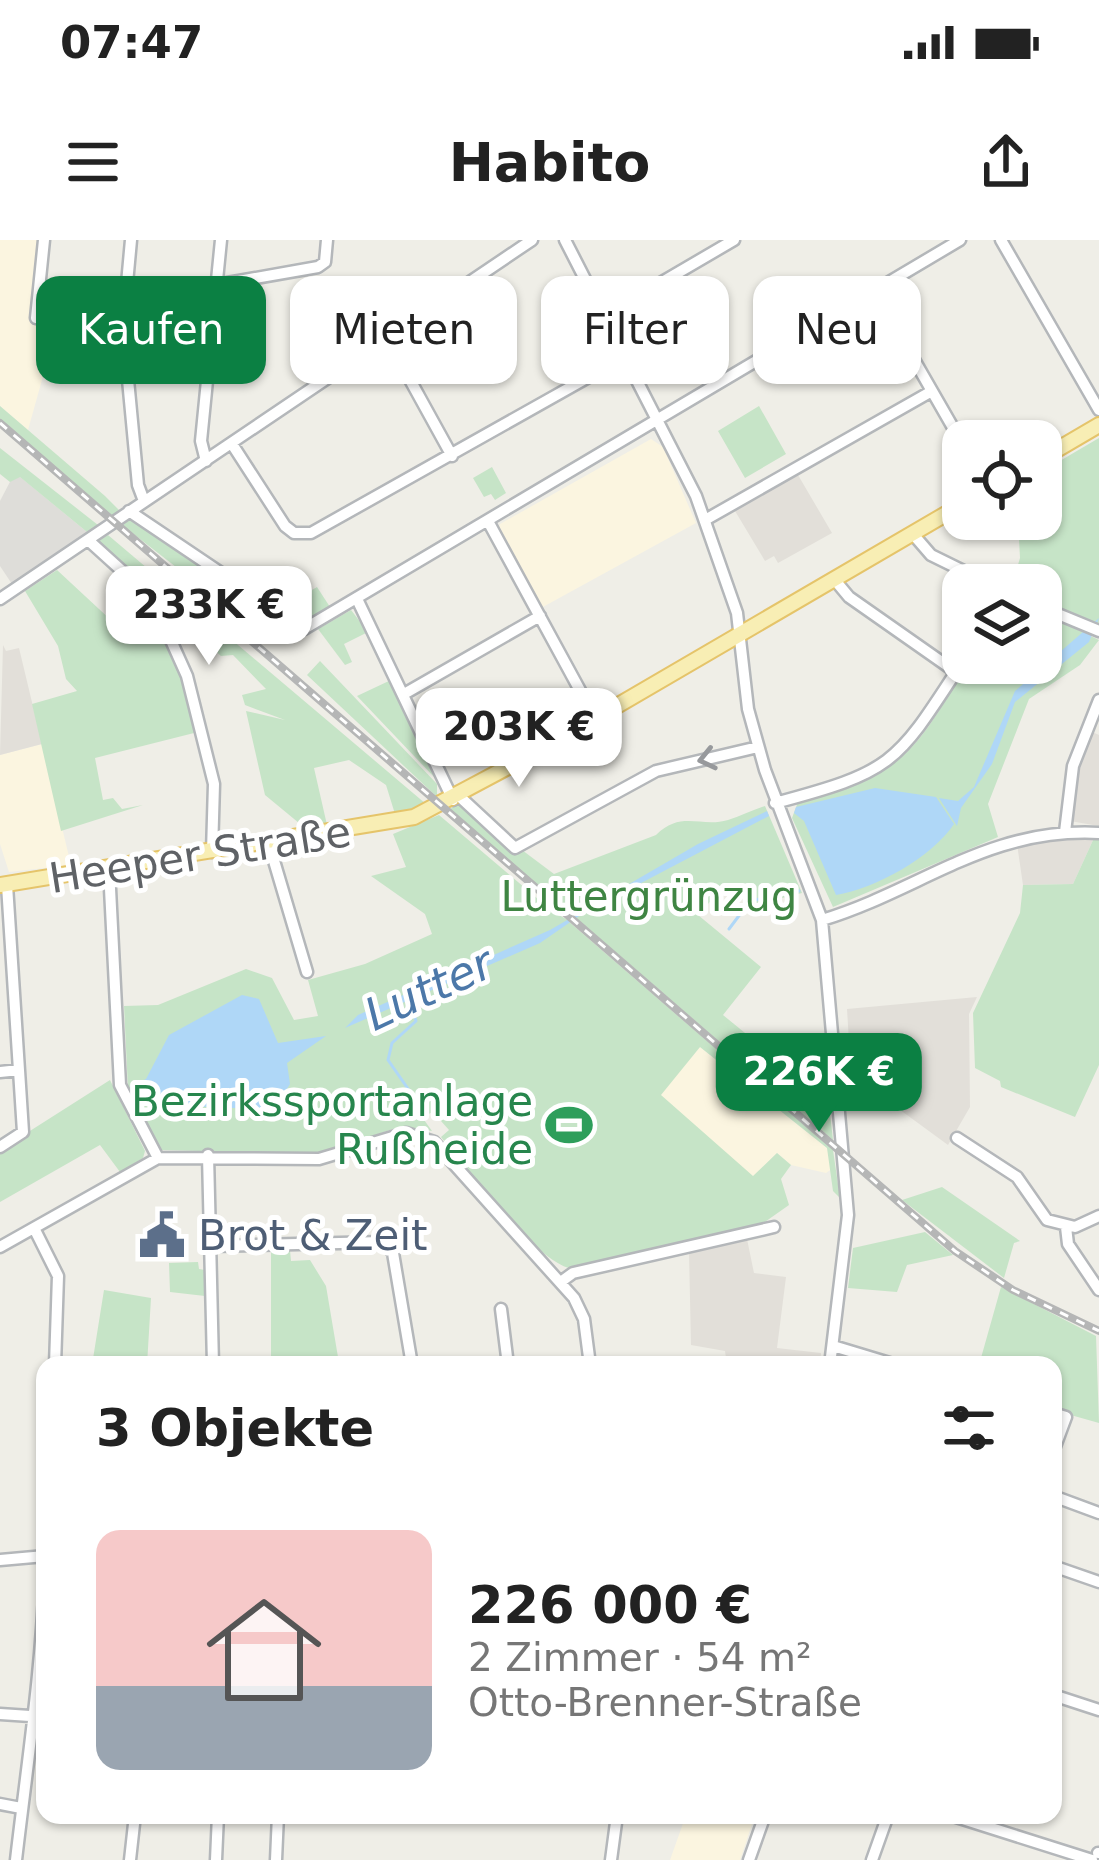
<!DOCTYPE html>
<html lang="de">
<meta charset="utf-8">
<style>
:root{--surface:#fff;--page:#f2f2f2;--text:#222;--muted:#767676;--accent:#0b8043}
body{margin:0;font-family:"DejaVu Sans",sans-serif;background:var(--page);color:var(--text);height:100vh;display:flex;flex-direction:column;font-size:45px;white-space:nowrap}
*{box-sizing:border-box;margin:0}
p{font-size:39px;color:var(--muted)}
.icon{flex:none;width:66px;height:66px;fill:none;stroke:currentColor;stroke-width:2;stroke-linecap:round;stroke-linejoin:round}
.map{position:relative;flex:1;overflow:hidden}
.side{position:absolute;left:36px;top:1116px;width:1026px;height:468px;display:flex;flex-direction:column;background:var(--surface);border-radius:24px;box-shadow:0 3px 9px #0004}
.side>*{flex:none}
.top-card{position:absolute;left:36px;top:36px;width:1029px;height:108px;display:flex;gap:24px}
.tools{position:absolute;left:942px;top:180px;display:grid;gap:24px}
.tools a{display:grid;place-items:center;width:120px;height:120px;border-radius:24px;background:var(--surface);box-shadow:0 3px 9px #0004;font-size:60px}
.price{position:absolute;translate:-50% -102px;padding:0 27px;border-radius:24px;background:#fff;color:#222;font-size:39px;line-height:78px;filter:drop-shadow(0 3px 6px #0008)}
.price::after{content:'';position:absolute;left:50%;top:72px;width:36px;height:27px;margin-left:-18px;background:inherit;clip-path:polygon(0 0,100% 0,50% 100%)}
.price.current{background:var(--accent);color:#fff}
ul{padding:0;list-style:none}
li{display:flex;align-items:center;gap:36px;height:300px;padding:0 60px}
li span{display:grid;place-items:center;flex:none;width:336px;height:240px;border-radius:24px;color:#555}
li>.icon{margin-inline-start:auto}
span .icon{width:144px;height:144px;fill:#fffc;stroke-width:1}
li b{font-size:51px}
h2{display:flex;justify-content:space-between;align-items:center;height:144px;padding:0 60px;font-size:51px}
.tag{padding:0 42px;border-radius:24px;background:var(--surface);box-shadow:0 3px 9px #0004;font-size:42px;line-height:108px}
.tag.current{background:var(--accent);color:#fff}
.status{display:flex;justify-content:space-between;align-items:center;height:84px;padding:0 60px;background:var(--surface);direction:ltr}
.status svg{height:33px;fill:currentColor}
header{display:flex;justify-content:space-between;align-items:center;height:156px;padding:0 60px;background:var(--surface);font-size:54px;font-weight:600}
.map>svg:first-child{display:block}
.commercial{fill:#fbf5e0}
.industrial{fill:#deddd9}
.education{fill:#e2dfd9}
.green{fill:#c6e4c7}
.water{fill:#afd7f7}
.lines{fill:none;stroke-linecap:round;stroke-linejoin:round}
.stream{stroke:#afd7f7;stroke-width:3}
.minor-casing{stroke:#b4b7ba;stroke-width:15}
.major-casing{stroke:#e5c46a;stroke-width:18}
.minor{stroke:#fff;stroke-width:10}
.major{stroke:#f8eeb4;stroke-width:14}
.rail-casing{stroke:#b5b6b6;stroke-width:8}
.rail{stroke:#fff;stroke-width:3;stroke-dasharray:9;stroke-linecap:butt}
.oneway{stroke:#97999c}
.labels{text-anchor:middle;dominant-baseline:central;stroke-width:10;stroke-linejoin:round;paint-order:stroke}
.street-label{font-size:42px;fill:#5f6266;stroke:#fff}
.park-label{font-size:42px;fill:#3f8543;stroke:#fff}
.leisure-label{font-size:42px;fill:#27864d;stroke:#fff;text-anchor:end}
.service-label{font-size:42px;fill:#4e5e75;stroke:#fff;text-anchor:start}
.water-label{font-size:45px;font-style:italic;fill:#4c78a9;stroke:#fff}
</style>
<div class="status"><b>07:47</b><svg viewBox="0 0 49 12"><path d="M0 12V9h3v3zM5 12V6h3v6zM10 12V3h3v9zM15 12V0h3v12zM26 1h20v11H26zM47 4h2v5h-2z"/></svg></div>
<header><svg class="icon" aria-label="menu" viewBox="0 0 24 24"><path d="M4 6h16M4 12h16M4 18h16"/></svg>Habito<svg class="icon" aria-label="share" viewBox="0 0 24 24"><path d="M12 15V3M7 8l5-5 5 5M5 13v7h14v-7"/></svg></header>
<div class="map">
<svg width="1099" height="1620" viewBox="0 0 1099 1620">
<rect width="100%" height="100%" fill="#efeee7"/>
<path class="commercial" d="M0,0H40L32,66L49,68L47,122L28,190L0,166Z
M651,199L663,207L696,283L541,368L498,290L500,284Z
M42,504L71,625L9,632L0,604V515Z
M700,807L827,908L833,928L826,933L791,925L777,913L753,937L660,855Z
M686,1575H755L740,1620H670Z"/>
<path class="industrial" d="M19,236L87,292L12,344L0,326V261L12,238Z"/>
<path class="education" d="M798,235L832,293L778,323L774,316L765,321L735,271Z
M3,405L6,411L19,408L42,504L0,515Z
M1090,491L1099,495V586L1070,581L1075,535Z
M1094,598L1073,644L1023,645L1017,604Z
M977,757L969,774L970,867L948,905L851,834L847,769Z
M747,999L754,1033L786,1037L777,1108L821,1113L820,1125H727L725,1111L691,1105L689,1012Z"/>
<path class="green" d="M0,166L105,256L120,271L111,276L0,179Z
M759,166L786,214L745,238L718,191Z
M1099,198V385L1041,360V345H1012L1020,318L1018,279H1041V232Z
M0,208L98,285L87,292L20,237L10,242L0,234Z
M492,227L506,253L495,260L491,254L484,257L473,238Z
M130,280L232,349L284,393L275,404L122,285Z
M108,295L426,564L395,574L386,545L349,520L314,528L327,585L305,588L265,555L246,471L285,480L245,465L242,455L266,449L233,415L221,416L172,372L165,376L95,303Z
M57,330L113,382L155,371L183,437L198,492L95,518L103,560L113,558L122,569L143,565L61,591L32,464L77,451L66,439L58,406L25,351Z
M317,347L330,367L311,378L288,364Z
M351,370L368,392L344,404L352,422L345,425L318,389Z
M1041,372L1099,400L1080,425L1029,459L988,564L998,597L833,667L792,578L798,562C903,535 914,514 968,423H1041Z
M320,421L437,544V557L307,435Z
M391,440L434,537L357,456Z
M459,563L554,634L656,595C681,570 701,588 728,580C741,576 753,570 765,566L802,653L758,664L746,655L717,654L698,675L761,727L723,775L761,806L826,838L833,900L576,678L586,669L567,680L833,910L840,958L833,951L827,908L700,807L661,855L753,936L777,913L791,925L781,939L789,965L759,986L574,1029C538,1026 464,926 441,897L449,890L433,872L422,877L432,891L402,886L318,914L160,910L128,849L124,766L158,765L246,729L272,738L294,780L318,776L308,740L365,724L432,694L425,674L371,636L406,627L393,594L439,575L552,671L566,679L572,675L450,569Z
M1094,598H1099V825L1075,877L1001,847L1000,841L975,828L973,773L1020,673L1023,645L1073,644Z
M110,840L145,911L143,918L120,932L100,905L0,962V910Z
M942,947L1020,1001L1014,1003L1004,1038L902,960Z
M925,992L953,1015L907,1025L897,1052L848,1048L853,1008Z
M271,1010H290L291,1021L310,1020L326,1046L338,1117H271Z
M198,1022L199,1029L205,1030V1056L170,1052L169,1023Z
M1001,1047L1096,1096L1099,1183L1053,1170V1125H979Z
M104,1050L151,1058L147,1125H92Z"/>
<path class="water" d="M1099,378L1089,402L1015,462L992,524L961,568L957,586L939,558L958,561L974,547L1015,451Z
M875,548L936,557L954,584C932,617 875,649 836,655L804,581L794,573L796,567Z
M767,571L769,576L582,674L540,703L345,788L358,775L550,690L698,604Z
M242,755L259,759L278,803L326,796L287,823L290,844L279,862L256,869L187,866L131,853L130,846L146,839L169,795Z"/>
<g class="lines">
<path class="stream" d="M729,689L750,661L799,651
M409,759L416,781L392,803L388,820L420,866"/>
<defs>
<path id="minor" d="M131,0L123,87L138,245L144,261
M565,0L696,256L737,373L748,469L765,530L822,680L848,975L830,1125
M1001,0L1099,170
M216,45L318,27L325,22L327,0
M874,50L963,205
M604,76L734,0
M36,78L44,0
M387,98L452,216
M232,204L285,286L294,293H311L626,116
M206,221L201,201L221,0
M129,271L304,389L960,0
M705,280L932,151
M489,283L595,478
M912,293L931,315L992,345
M88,300L152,358L187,436L214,544L212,612
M834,339L849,357L956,432
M0,359L532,0
M357,359L453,560
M1041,367L1099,391
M404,454L540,376
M459,556L515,608L656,531L758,507
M775,563C895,531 896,524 963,421
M1065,592L1073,526L1099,460
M269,604L307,732
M109,629L120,845L158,918
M822,680C921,650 988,587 1099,593
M0,832L19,830
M957,898L1017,937L1047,980L1075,987L1099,976
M0,907L23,892L7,645
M208,915L213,1125
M1066,987L1068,1004L1099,1050
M34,988L58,1036L55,1125
M210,1006L383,1002L393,1013L412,1125
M0,1007L158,918L319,919L406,893L434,902L574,1058L584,1079L590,1125
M562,1041L573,1033L774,987
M501,1069L508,1125
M833,1106L896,1125
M1053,1173L1066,1177L1053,1212
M1053,1256L1099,1273
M0,1320L45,1316
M1053,1326L1099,1342
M1053,1455L1099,1470
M0,1474L45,1477
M0,1564L21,1568
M950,1575L1092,1620
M1098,1613H1099
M16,1620C27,1525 42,1429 45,1333
M130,1620L135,1575
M216,1620L218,1575
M276,1620L278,1575
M611,1620L617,1575
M749,1620L765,1575
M872,1620L888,1575"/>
<path id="major" d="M1041,219L1099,185
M0,645L414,577L555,502L963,264"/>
</defs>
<use href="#minor" class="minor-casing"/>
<use href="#major" class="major-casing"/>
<use href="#minor" class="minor"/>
<use href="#major" class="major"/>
<defs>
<path id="rail" d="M0,183L955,1011L1013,1050L1099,1091"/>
</defs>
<use href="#rail" class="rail-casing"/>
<use href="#rail" class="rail"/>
</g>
<defs><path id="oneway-chevron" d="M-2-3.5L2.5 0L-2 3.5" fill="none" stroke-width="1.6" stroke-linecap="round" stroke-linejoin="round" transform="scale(3)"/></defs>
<use class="oneway" href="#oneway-chevron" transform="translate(707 519) rotate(167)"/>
<defs>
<symbol id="stadium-bare" viewBox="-9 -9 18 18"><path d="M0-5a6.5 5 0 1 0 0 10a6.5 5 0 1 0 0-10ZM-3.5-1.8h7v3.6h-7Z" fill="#2e9e5b" stroke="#fff" stroke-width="2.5" paint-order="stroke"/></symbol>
<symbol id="civic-bare" viewBox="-9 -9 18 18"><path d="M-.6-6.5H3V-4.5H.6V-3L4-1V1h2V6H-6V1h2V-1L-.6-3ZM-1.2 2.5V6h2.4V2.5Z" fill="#5c6f8a" stroke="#fff" stroke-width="2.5" paint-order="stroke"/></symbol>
</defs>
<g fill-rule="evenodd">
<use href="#stadium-bare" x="536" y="852" width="66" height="66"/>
<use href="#civic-bare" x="129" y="962" width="66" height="66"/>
</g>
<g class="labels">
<g class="street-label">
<text transform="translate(200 615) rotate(-9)">Heeper Straße</text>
</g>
<g class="park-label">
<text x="649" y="656">Luttergrünzug</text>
</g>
<g class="leisure-label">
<text x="533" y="861">Bezirkssportanlage<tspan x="533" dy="48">Rußheide</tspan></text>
</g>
<g class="service-label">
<text x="198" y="995">Brot &amp; Zeit</text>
</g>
<g class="water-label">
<text transform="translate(429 749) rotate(-25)">Lutter</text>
</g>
</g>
</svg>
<div class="tools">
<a><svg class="icon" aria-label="locate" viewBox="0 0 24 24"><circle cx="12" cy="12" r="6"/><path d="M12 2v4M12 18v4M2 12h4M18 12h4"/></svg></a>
<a><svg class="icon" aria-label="layers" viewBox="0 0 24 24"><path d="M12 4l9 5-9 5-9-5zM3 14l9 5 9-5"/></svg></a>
</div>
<b class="price" style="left:209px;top:428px">233K €</b>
<b class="price" style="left:519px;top:550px">203K €</b>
<b class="price current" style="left:819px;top:895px">226K €</b>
<div class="top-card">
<a class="tag current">Kaufen</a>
<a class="tag">Mieten</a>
<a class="tag">Filter</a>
<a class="tag">Neu</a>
</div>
<section class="side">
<h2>3 Objekte<svg class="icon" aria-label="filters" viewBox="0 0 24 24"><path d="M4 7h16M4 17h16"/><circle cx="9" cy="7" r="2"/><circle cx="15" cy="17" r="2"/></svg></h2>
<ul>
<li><span style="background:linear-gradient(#f6c9c9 65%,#9aa5b1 0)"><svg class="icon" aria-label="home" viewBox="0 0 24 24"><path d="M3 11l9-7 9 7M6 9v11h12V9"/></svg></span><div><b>226 000 €</b><p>2 Zimmer · 54 m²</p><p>Otto-Brenner-Straße</p></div></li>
</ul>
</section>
</div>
